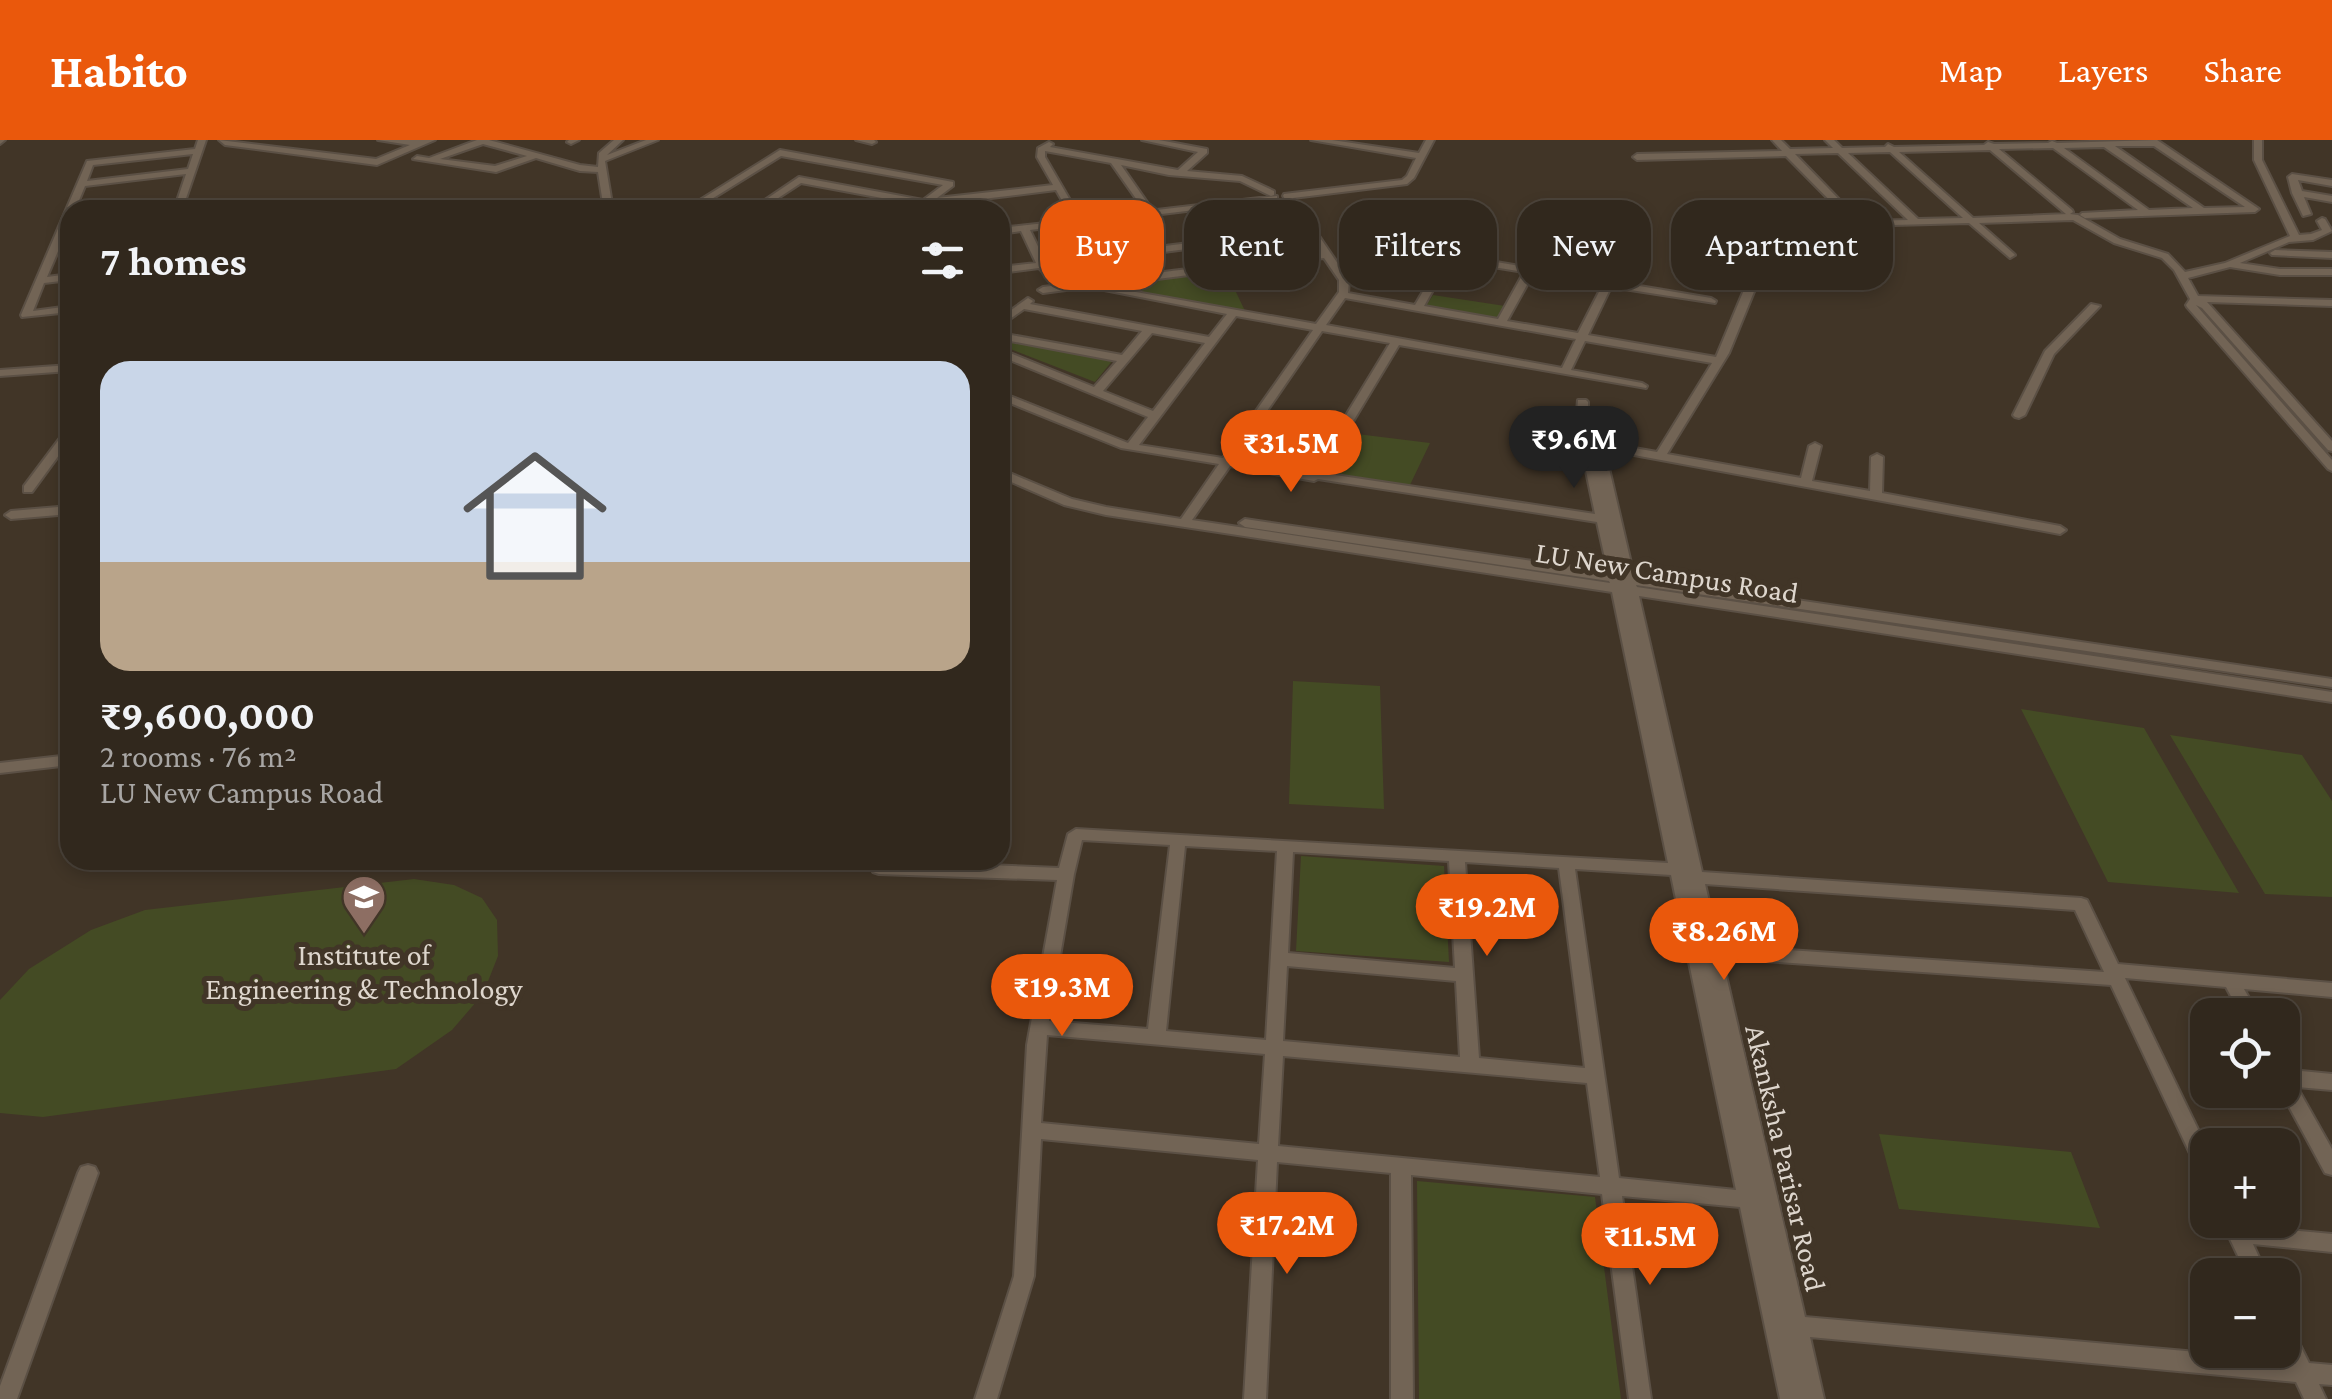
<!DOCTYPE html>
<meta charset="utf-8">
<style>
:root{--surface:#31281d;--page:#3d342a;--text:#f1f3f6;--muted:#a8a6a4;--line:#4c443b;--accent:#ea580c}
body{margin:0;font-family:"Crimson Pro",serif;background:var(--page);color:var(--text);height:100vh;display:flex;flex-direction:column;font-size:38px;white-space:nowrap}
*{box-sizing:border-box;margin:0}
p{font-size:32px;color:var(--muted)}
.icon{flex:none;width:55px;height:55px;fill:none;stroke:currentColor;stroke-width:2;stroke-linecap:round;stroke-linejoin:round}
.map{position:relative;flex:1;overflow:hidden}
.side{position:absolute;left:60px;top:60px;width:950px;height:670px;display:flex;flex-direction:column;background:var(--surface);border-radius:30px;box-shadow:0 5px 15px #0003,0 0 0 2px var(--line)}
.side>*{flex:none}
.hud{position:absolute;left:1040px;top:60px;width:950px;height:90px;display:flex;gap:20px}
.controls{position:absolute;left:2190px;top:858px;display:grid;gap:20px}
.controls a{display:grid;place-items:center;width:110px;height:110px;border-radius:20px;background:var(--surface);box-shadow:0 5px 15px #0003,0 0 0 2px var(--line);font-size:50px}
.price{position:absolute;translate:-50% -85px;padding:0 22px;border-radius:35px;background:var(--accent);color:#fff;font-size:32px;line-height:65px;filter:drop-shadow(0 2px 5px #0008)}
.price::after{content:'';position:absolute;left:50%;top:60px;width:30px;height:22px;margin-left:-15px;background:inherit;clip-path:polygon(0 0,100% 0,50% 100%)}
.price.active{background:#222;color:#fff}
ul{padding:0;list-style:none}
li{display:grid;align-content:center;gap:20px;height:530px;padding:0 40px}
li+li{border-top:2px solid var(--line)}
li span{display:grid;place-items:center;height:310px;border-radius:30px;color:#555}
li>.icon{margin-inline-start:auto}
span .icon{width:180px;height:180px;fill:#fffc;stroke-width:1}
li b{font-size:42px}
h2{display:flex;justify-content:space-between;align-items:center;height:120px;padding:0 40px;font-size:42px}
.tag{padding:0 35px;border-radius:30px;background:var(--surface);box-shadow:0 5px 15px #0003,0 0 0 2px var(--line);font-size:35px;line-height:90px}
.tag.active{background:var(--accent);color:#fff}
header{display:flex;align-items:center;gap:60px;box-sizing:border-box;height:140px;padding:0 50px;background:var(--accent);color:#fff}
header strong{font-size:48px}
nav{display:flex;gap:55px;margin-inline-start:auto;font-size:35px}
.map>svg:first-child{display:block}
.green{fill:#444b24}
.lines{fill:none;stroke-linecap:round;stroke-linejoin:round}
.minor-casing{stroke:#5b5045;stroke-width:4}
.minor{fill:#726455;fill-rule:evenodd}
.labels{text-anchor:middle;dominant-baseline:central;stroke-width:10;stroke-linejoin:round;paint-order:stroke}
.street-label{font-size:30px;fill:#ded6cd;stroke:#413527}
.poi-label{font-size:30px;fill:#ded6cd;stroke:#413527}
</style>
<header>
<strong>Habito</strong>
<nav><a>Map</a><a>Layers</a><a>Share</a></nav>
</header>
<div class="map">
<svg width="2332" height="1259" viewBox="0 0 2332 1259">
<rect width="100%" height="100%" fill="#413527"/>
<path class="green" d="M1226,131L1245,171L1106,146Z
M1433,155L1505,166L1496,179L1426,166Z
M1000,200L1113,220L1095,242L1000,205Z
M1349,293L1430,303L1409,347L1323,335Z
M1293,541L1380,546L1384,669L1289,664Z
M2021,569L2144,588L2239,753L2108,742Z
M2170,595L2302,615L2332,661V757L2265,754Z
M1301,716L1444,726L1449,822L1296,811Z
M414,739L454,745L482,758L497,780L498,816L483,854L452,890L396,929L43,977L0,973V860L29,829L91,790L145,770Z
M1879,994L2071,1012L2100,1088L1899,1069Z
M1417,1041L1595,1057L1621,1259H1419Z"/>
<g class="lines">
<defs>
<path id="minor" d="M0,0H5L0,4Z
M198,0H206L182,70H174L186,34L85,46L75,70H70V83L47,137L70,134V140L44,143L33,171L70,166V172L22,177L21,175L87,21L195,9ZM193,14L188,29L87,41L93,25Z
M219,0L376,19L410,5L378,0H435L377,25L225,5Z
M477,0H489L580,25L598,27L599,13L614,0H623L607,15L646,0H658L605,21L612,64L637,70H604L598,32L580,31L536,18L496,32L413,19L417,16L429,18ZM483,4L527,16L495,26L440,19Z
M569,0H579L571,4L567,2Z
M856,0H874L876,2L872,4Z
M1142,0H1159L1207,9V13L1187,31L1242,36L1274,51V55L1271,56L1240,41L1169,35L1121,25L1151,68L1148,71L1277,56V60L1274,61L1220,67L1253,121L1321,113L1283,56L1284,54L1402,40L1407,36L1416,18L1311,0H1332L1419,13L1426,0H1434L1414,38L1407,44L1293,58L1349,140L1348,153L1415,165L1442,119L1374,107L1372,105L1377,102L1711,158L1716,161L1715,163L1611,147L1588,195L1716,217L1774,78L1782,76L1784,78L1729,213L1667,314L1801,338L1809,306L1815,303L1821,306L1812,341L1870,351L1871,317L1877,314L1883,317L1882,353L2060,386L2066,390L2060,394L1607,310L1605,311L1634,436L2332,539V547L1636,445L1637,447L2332,552V562L1639,456L1702,732L2081,758L2087,760L2089,764L2118,824L2332,843V857L2244,849L2259,875H2241L2226,847L2125,838L2208,1010V1039L2201,1037L2111,845L1722,818L1805,1177L2286,1220L2281,1210L2282,1180L2289,1183L2309,1223L2332,1225V1245L2319,1244L2326,1259H2304L2296,1242L1810,1197L1824,1259H1802L1786,1188L1802,1259H1780L1740,1067L1622,1056L1651,1259H1629L1602,1054L1411,1035L1413,1259H1391V1033L1277,1022L1266,1259H1244L1258,1020L1041,999L1034,1136L997,1259H975L1014,1136L1027,905L1057,740L879,734L873,732L871,720L1059,728L1068,694L1076,689L1668,723L1612,452L1106,375L1064,365L1000,337V329L1072,359L1106,367L1181,379L1219,324L1121,308L1000,259V252L1128,303L1148,277L1000,216V209L1094,247L1117,221L1000,199V193L1122,215L1142,191L1024,169L1000,186V178L1028,158L1033,161L1030,164L1209,197L1227,174L1089,147L1043,153L1038,150L1043,147L1244,122L1233,103L1048,127L1050,131L1045,134L1039,128L1000,133V127L1036,123L1021,91L1000,94V88L1073,80L1056,50L925,66L801,43L760,70H750L799,37L923,60L943,45L781,16L694,70H684L780,10L953,42V46L937,58L1053,45L1037,17L1038,8L1049,2L1053,4L1050,7L1178,30L1198,12ZM1045,11L1111,23L1144,70L1147,71L1081,79L1045,17ZM1211,68L1229,98L1045,121L1030,90ZM1324,118L1339,140V152L1316,184L1102,146ZM1450,120L1524,132L1498,179L1424,166ZM1533,134L1602,146L1578,193L1507,181ZM1345,158L1576,199L1562,228L1326,185ZM1236,176L1313,190L1223,318L1139,305ZM1322,191L1390,203L1312,331L1234,319ZM1152,193L1205,203L1153,271L1103,251ZM1585,201L1712,223L1657,312L1606,303L1593,309L1588,283V262L1586,260H1578L1576,283L1595,374L1322,333L1399,205L1646,248L1647,246L1642,243L1571,230ZM1230,326L1314,341L1318,339L1597,382L1608,432L1245,379L1239,383L1245,387L1609,441L1610,443L1192,380ZM1082,700L1170,705L1148,889L1049,881L1074,734ZM1185,706L1277,711L1266,900L1166,891ZM1293,712L1449,721L1455,828L1288,813ZM1465,722L1559,728L1585,928L1479,918ZM1575,729L1671,735L1736,1050L1619,1038ZM1705,744L2075,770L2104,832L1719,805ZM1287,826L1456,841L1460,917L1283,901ZM1047,895L1265,914L1259,1004L1041,983ZM1283,916L1587,943L1600,1037L1278,1006Z
M1772,0H1781L1790,9L1833,8L1825,0H1834L1842,8L1885,7L1888,4L1894,7L1984,5L1988,2L1994,4L2048,3L2052,1L2057,3L2157,0L2259,69L2255,72L2085,78L2080,75L2082,73L2138,70L2053,8L1999,9L2072,70L2073,72L2070,74L2078,75L2120,99L2168,114L2185,132L2225,123L2290,96L2254,20V0H2262V20L2299,95L2311,94L2322,90L2317,81L2322,78L2325,79L2332,91L2313,100L2289,102L2240,123L2280,129H2332V135H2280L2230,127L2188,138L2198,156L2332,160V166L2207,162L2332,301V311L2328,310L2202,168L2196,165L2332,320V331L2328,329L2187,167L2186,165L2190,159L2174,130L2162,118L2114,103L2073,80L1979,83L2013,113L2015,115L2010,118L1969,83L1855,86L1786,16L1637,20L1633,17L1637,14L1782,11ZM2115,6H2154L2245,67L2204,68ZM2104,7L2193,68L2149,70L2064,8ZM1990,10L2066,74H2068L1973,78L1899,12ZM1890,12L1963,78L1918,79L1848,13ZM1838,13L1908,80L1860,81L1795,14Z
M2292,34L2332,40V46L2298,40L2302,51L2332,56V62L2304,57L2311,74L2303,76L2292,53L2288,37Z
M905,62L909,65L908,67L860,70L864,67Z
M2275,110L2332,112V118L2272,115L2270,113Z
M2091,164L2100,166L2054,214L2025,275L2019,278L2015,277L2013,275L2045,211Z
M70,225V231L0,236V230Z
M70,289V300L32,352H24V346L66,290Z
M70,366V374L11,379L5,375L11,371Z
M70,615V625L0,633V623Z
M2282,929L2332,934V950L2297,947L2332,1009V1035L2325,1033L2280,950H2282Z
M88,1025L95,1027L98,1033L17,1259H0V1246L78,1033L81,1027Z
M2221,1080H2241L2244,1086L2332,1094V1112L2253,1104L2267,1135H2247Z"/>
</defs>
<use href="#minor" class="minor-casing"/>
<use href="#minor" class="minor"/>
</g>
<defs>
<symbol id="university-pin" viewBox="-11 -11 22 30"><path d="M0 17L-7.5 6A9.5 9.5 0 1 1 7.5 6Z" fill="#8d6e63" stroke="#413527"/><path d="M0-5L7-2L0 1L-7-2ZM-4 1L0 2.5L4 1V4Q0 6-4 4Z" fill="#fff"/></symbol>
</defs>
<g fill-rule="evenodd">
<use href="#university-pin" x="339" y="732" width="50" height="68"/>
</g>
<g class="labels">
<g class="street-label">
<text transform="translate(1667 432) rotate(9)">LU New Campus Road</text>
<text transform="translate(1786 1018) rotate(77)">Akanksha Parisar Road</text>
</g>
<g class="poi-label">
<text x="364" y="814">Institute of<tspan x="364" dy="34">Engineering &amp; Technology</tspan></text>
</g>
</g>
</svg>
<div class="controls">
<a><svg class="icon" aria-label="locate" viewBox="0 0 24 24"><circle cx="12" cy="12" r="6"/><path d="M12 2v4M12 18v4M2 12h4M18 12h4"/></svg></a>
<a>+</a>
<a>−</a>
</div>
<b class="price active" style="left:1574px;top:351px">₹9.6M</b>
<b class="price" style="left:1291px;top:355px">₹31.5M</b>
<b class="price" style="left:1487px;top:819px">₹19.2M</b>
<b class="price" style="left:1724px;top:843px">₹8.26M</b>
<b class="price" style="left:1062px;top:899px">₹19.3M</b>
<b class="price" style="left:1287px;top:1137px">₹17.2M</b>
<b class="price" style="left:1650px;top:1148px">₹11.5M</b>
<div class="hud">
<a class="tag active">Buy</a>
<a class="tag">Rent</a>
<a class="tag">Filters</a>
<a class="tag">New</a>
<a class="tag">Apartment</a>
</div>
<section class="side">
<h2>7 homes<svg class="icon" aria-label="filters" viewBox="0 0 24 24"><path d="M4 7h16M4 17h16"/><circle cx="9" cy="7" r="2"/><circle cx="15" cy="17" r="2"/></svg></h2>
<ul>
<li><span style="background:linear-gradient(#c9d6e8 65%,#b9a48a 0)"><svg class="icon" aria-label="home" viewBox="0 0 24 24"><path d="M3 11l9-7 9 7M6 9v11h12V9"/></svg></span><div><b>₹9,600,000</b><p>2 rooms · 76 m²</p><p>LU New Campus Road</p></div></li>
</ul>
</section>
</div>
